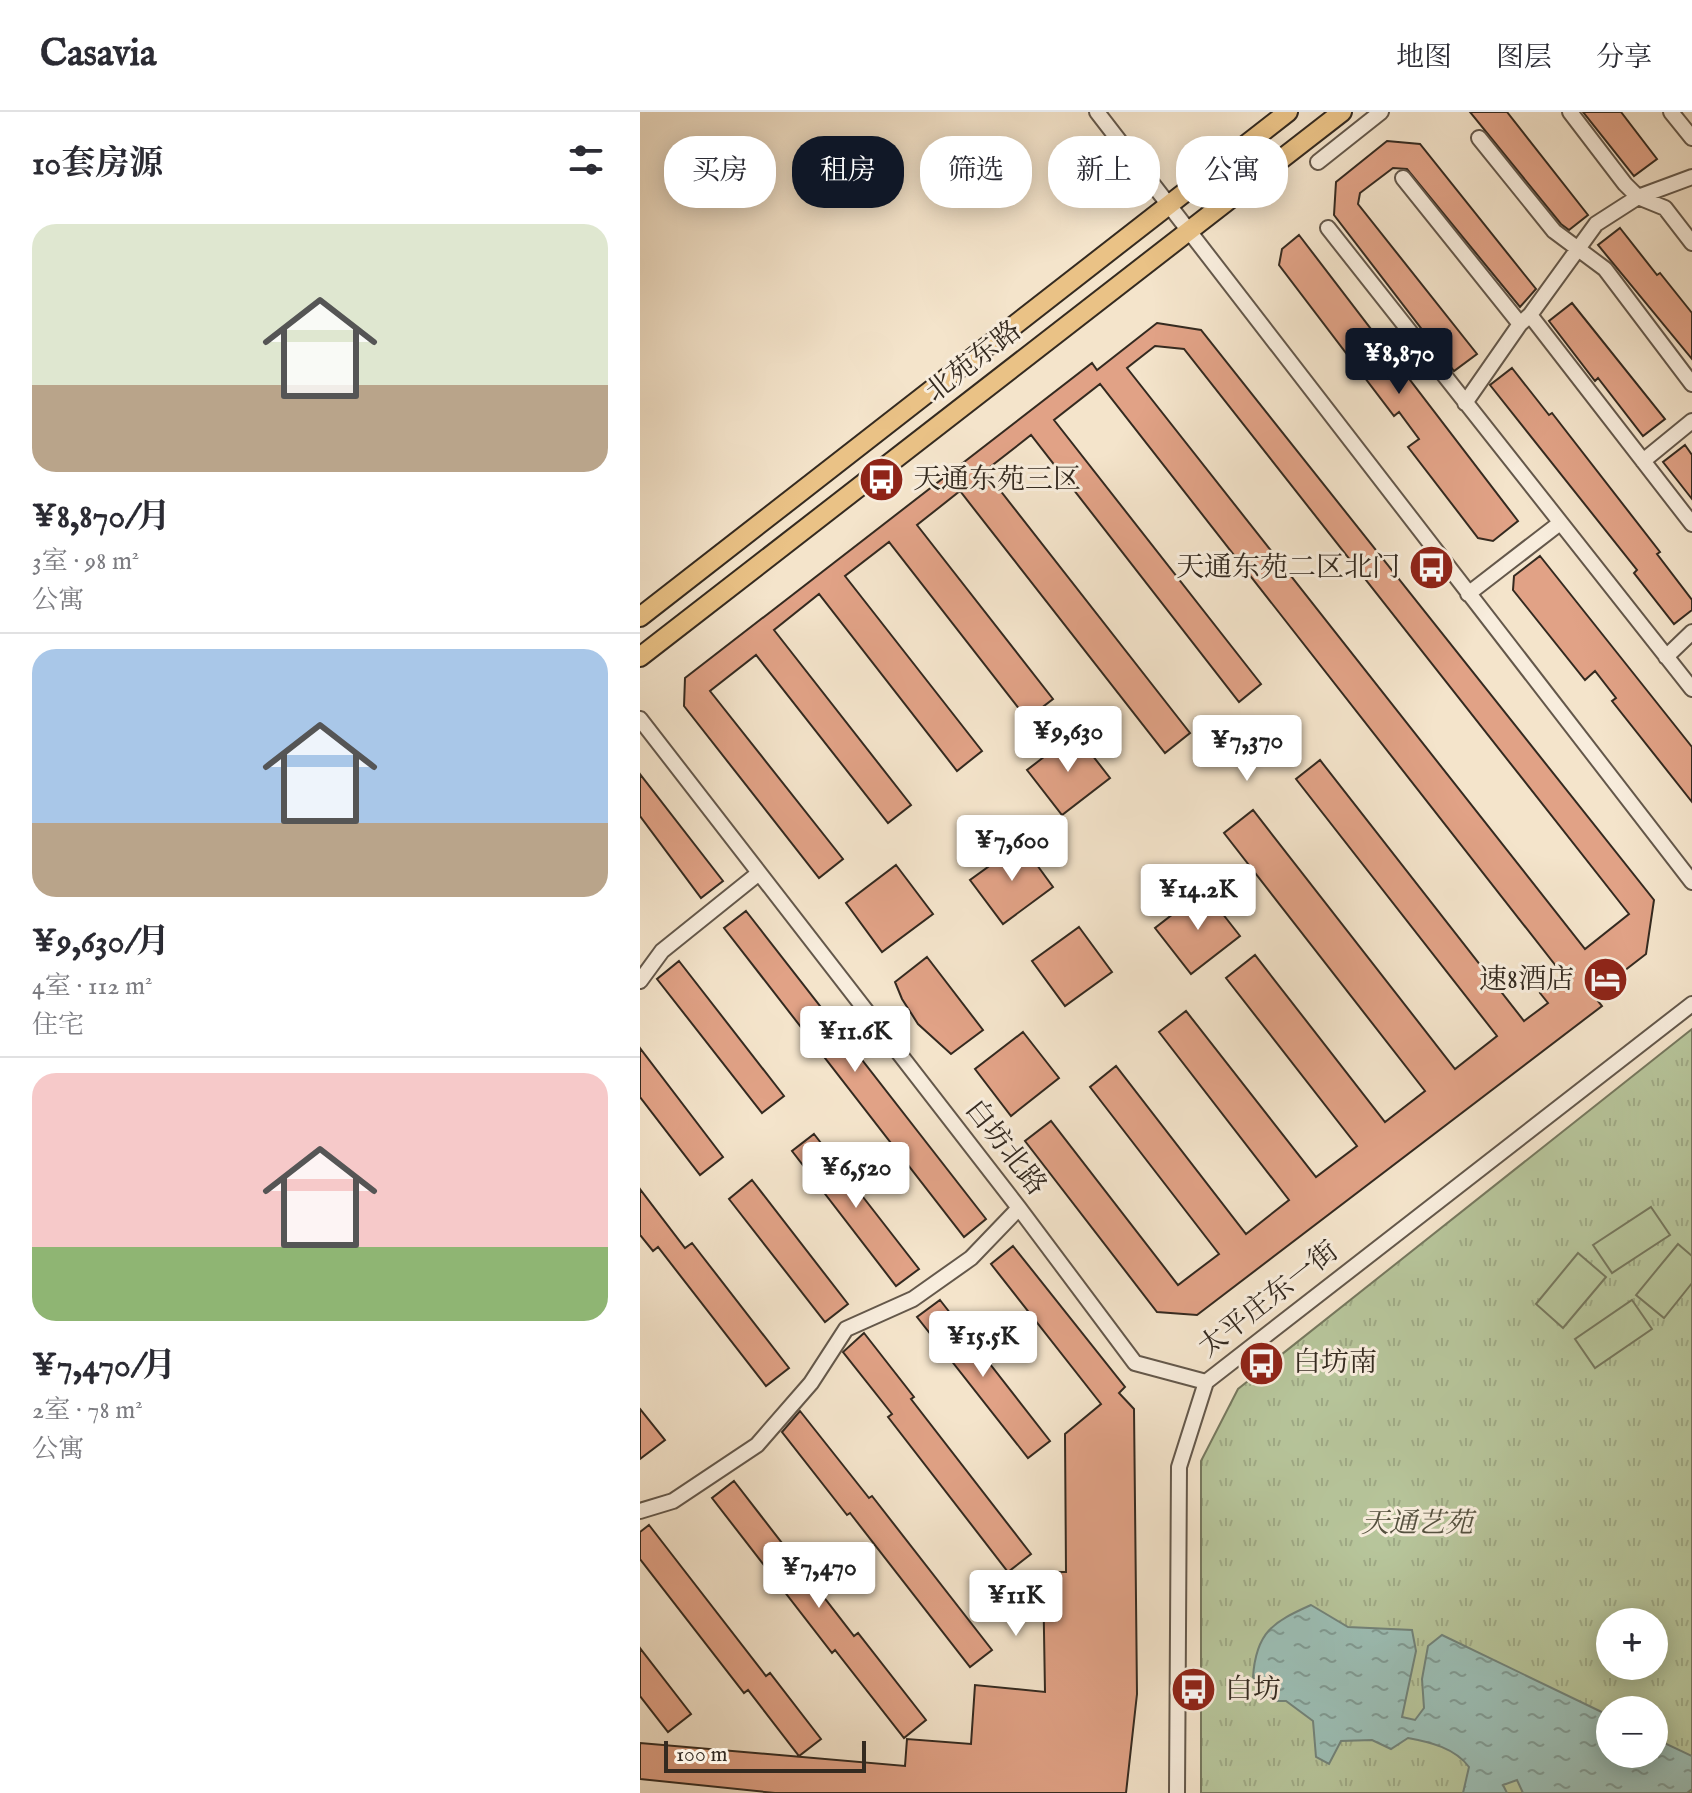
<!DOCTYPE html>
<html lang="zh">
<meta charset="utf-8">
<style>
:root{--surface:#fff;--page:#f2f2f3;--text:#2b2b33;--muted:#7c7c81;--line:#e1e1e2;--accent:#111827}
body{margin:0;font-family:"IM FELL English","Noto Serif SC",serif;background:var(--page);color:var(--text);height:100vh;display:flex;flex-direction:column;font-size:30px;white-space:nowrap}
*{box-sizing:border-box;margin:0}
p{font-size:26px;color:var(--muted)}
.icon{flex:none;width:44px;height:44px;fill:none;stroke:currentColor;stroke-width:2;stroke-linecap:round;stroke-linejoin:round}
.map{position:relative;flex:1;overflow:hidden}
.side{display:flex;flex-direction:column;background:var(--surface);width:640px}
.side>*{flex:none}
.banner{position:absolute;left:24px;top:24px;width:760px;height:72px;display:flex;gap:16px}
.controls{position:absolute;left:956px;top:1496px;display:grid;gap:16px}
.controls a{display:grid;place-items:center;width:72px;height:72px;border-radius:50%;background:var(--surface);box-shadow:0 4px 20px #0003;font-size:40px}
.scale{position:absolute;left:24px;bottom:20px;width:202px;box-sizing:border-box;padding-left:8px;border:4px solid #342a20;border-top:0;font-size:22px;line-height:28px;white-space:nowrap;color:#342a20;-webkit-text-stroke:6px #f8eddd;paint-order:stroke}
.price{position:absolute;translate:-50% -68px;padding:0 18px;border-radius:8px;background:#fff;color:#222;font-size:26px;line-height:52px;filter:drop-shadow(0 2px 4px #0008)}
.price::after{content:'';position:absolute;left:50%;top:48px;width:24px;height:18px;margin-left:-12px;background:inherit;clip-path:polygon(0 0,100% 0,50% 100%)}
.price.current{background:var(--accent);color:#fff}
ul{padding:0;list-style:none}
li{display:grid;align-content:center;gap:16px;height:424px;padding:0 32px}
li+li{border-top:2px solid var(--line)}
li span{display:grid;place-items:center;height:248px;border-radius:24px;color:#555}
li>.icon{margin-inline-start:auto}
span .icon{width:144px;height:144px;fill:#fffc;stroke-width:1}
li b{font-size:34px}
h2{display:flex;justify-content:space-between;align-items:center;height:96px;padding:0 32px;font-size:34px}
.chip{padding:0 28px;border-radius:32px;background:var(--surface);box-shadow:0 4px 20px #0003;font-size:28px;line-height:72px}
.chip.current{background:var(--accent);color:#fff}
header{display:flex;align-items:center;gap:48px;box-sizing:border-box;height:112px;padding:0 40px;background:var(--surface);border-bottom:2px solid var(--line)}
header strong{font-size:38px}
nav{display:flex;gap:44px;margin-inline-start:auto;font-size:28px}
main{display:flex;flex:1;min-height:0}
.map>svg:first-child{display:block}
.park{fill:url(#park-tufts);stroke:#76785e;stroke-width:2;fill-rule:evenodd}
.pitch{fill:#b7c59b;stroke:#76785e;stroke-width:2}
.water{fill:url(#water-ripples);stroke:#72837a;stroke-width:2}
.building{fill:#e1a286;stroke:#342a20;stroke-width:2;fill-rule:evenodd}
.lines{fill:none;stroke-linecap:round;stroke-linejoin:round}
.minor-casing{stroke:#64584b;stroke-width:18}
.major-casing{stroke:#342a20;stroke-width:22}
.minor{stroke:#f8eddd;stroke-width:14}
.major{stroke:#eac286;stroke-width:18}
.labels{text-anchor:middle;dominant-baseline:central;stroke-width:6;stroke-linejoin:round;paint-order:stroke}
.street-label{font-size:28px;fill:#342a20;stroke:#f8eddd}
.poi-label{font-size:28px;fill:#342a20;stroke:#f8eddd;text-anchor:start}
.park-label{font-size:28px;font-style:italic;fill:#55513f;stroke:#f8eddd}
</style>
<header>
<strong>Casavia</strong>
<nav><a>地图</a><a>图层</a><a>分享</a></nav>
</header>
<main>
<section class="side">
<h2>10套房源<svg class="icon" aria-label="filters" viewBox="0 0 24 24"><path d="M4 7h16M4 17h16"/><circle cx="9" cy="7" r="2"/><circle cx="15" cy="17" r="2"/></svg></h2>
<ul>
<li><span style="background:linear-gradient(#dfe7d0 65%,#b9a48a 0)"><svg class="icon" aria-label="home" viewBox="0 0 24 24"><path d="M3 11l9-7 9 7M6 9v11h12V9"/></svg></span><div><b>¥8,870/月</b><p>3室 · 98 m²</p><p>公寓</p></div></li>
<li><span style="background:linear-gradient(#a9c7e8 70%,#b9a48a 0)"><svg class="icon" aria-label="home" viewBox="0 0 24 24"><path d="M3 11l9-7 9 7M6 9v11h12V9"/></svg></span><div><b>¥9,630/月</b><p>4室 · 112 m²</p><p>住宅</p></div></li>
<li><span style="background:linear-gradient(#f6c9c9 70%,#8fb573 0)"><svg class="icon" aria-label="home" viewBox="0 0 24 24"><path d="M3 11l9-7 9 7M6 9v11h12V9"/></svg></span><div><b>¥7,470/月</b><p>2室 · 78 m²</p><p>公寓</p></div></li>
</ul>
</section>
<div class="map">
<svg width="1052" height="1681" viewBox="0 0 1052 1681">
<defs>
<pattern id="park-tufts" width="24" height="20" patternUnits="userSpaceOnUse" patternTransform="scale(2)"><rect width="24" height="20" fill="#b7c59b"/><path d="M3 7l-1-3M5 7V3M7 7l1-3M15 17l-1-3M17 17v-4M19 17l1-3" fill="none" stroke="#9ea985"/></pattern>
<pattern id="water-ripples" width="26" height="14" patternUnits="userSpaceOnUse" patternTransform="scale(2)"><rect width="26" height="14" fill="#9cbfb6"/><path d="M2 4q2-2 4 0t4 0M15 11q2-2 4 0t4 0" fill="none" stroke="#809b94"/></pattern>
</defs>
<rect width="100%" height="100%" fill="#f4e4cb"/>
<filter id="stains"><feTurbulence type="fractalNoise" baseFrequency=".0025" numOctaves="4"/><feColorMatrix values="0 0 0 0 .2 0 0 0 0 .09 0 0 0 0 .02 0 0 0 .5 -.17"/></filter>
<radialGradient id="worn" r=".72"><stop offset=".6" stop-color="#630" stop-opacity="0"/><stop offset="1" stop-color="#630" stop-opacity=".3"/></radialGradient>
<path class="park" d="M1052,917V1681H561V1349L598,1277ZM970,1510H1014V1554H970ZM970,1598H1014V1642H970Z"/>
<path class="pitch" d="M1011,1095L1030,1123L972,1161L953,1133Z
M1038,1132L1052,1144V1171L1024,1206L996,1183Z
M938,1141L966,1165L923,1216L896,1192Z
M992,1188L1012,1217L955,1256L935,1227Z"/>
<path class="water" d="M671,1493L708,1515L772,1518L776,1539L762,1605L775,1608L784,1596L782,1567L788,1534L802,1523L970,1604V1642H1014V1626L1052,1644V1677L1047,1681H883L877,1668L863,1673L867,1681H823L829,1655C815,1636 790,1630 768,1626L751,1637L732,1628L701,1629L689,1652L676,1645L673,1609L646,1589H632L613,1565C616,1520 633,1510 671,1493Z"/>
<path class="building" d="M830,0H867L948,103L929,118L921,112Z
M943,0H981L1017,47L994,64Z
M747,29L780,32L896,177L880,195L767,57L753,56L720,81L718,92L837,242L814,259L694,103L696,70Z
M980,116L1017,163L1020,161L1052,201V247L958,133Z
M659,123L878,409L853,429L838,426L768,335L779,327L759,300L754,304L639,153L642,137Z
M932,191L1025,307L1003,324L958,266L955,269L909,209Z
M517,211L561,218L1014,788L1006,842L953,883L962,894L557,1203L517,1200L385,1029L411,1009L538,1173L579,1142L450,975L476,954L606,1122L649,1088L519,920L546,899L676,1065L717,1034L586,866L615,843L745,1010L785,979L584,721L613,698L815,957L857,924L656,667L680,648L884,909L908,891L900,881L923,863L460,272L414,308L621,572L599,590L391,323L345,359L550,621L525,641L320,379L277,413L413,587L387,607L249,430L205,464L342,639L317,659L179,482L134,518L271,693L248,711L116,543L70,579L203,747L179,766L44,594L45,566L452,251L457,258ZM515,234L544,237L989,802L945,837L487,256Z
M872,256L909,303L912,301L1020,440L1017,442L1052,488V498L1034,512L994,461L997,458L850,273Z
M1045,333L1052,343V387L1023,350Z
M900,444L1052,635V690L972,589L976,586L955,559L945,568L873,478L874,464Z
M435,621L470,666L422,703L387,658Z
M0,662L83,769L61,786L0,704Z
M381,731L413,775L363,812L330,768Z
M256,753L293,802L242,840L206,791Z
M564,778L600,824L551,862L515,816Z
M106,799L346,1107L324,1125L84,816Z
M439,815L472,860L425,894L392,849Z
M287,845L343,918L311,942L278,912L262,887L255,870Z
M39,849L144,984L122,1001L17,867Z
M383,920L419,966L371,1004L335,957Z
M0,936L83,1045L60,1063L0,985Z
M174,1022L279,1157L256,1174L152,1039Z
M112,1068L208,1192L185,1210L89,1087Z
M0,1077L45,1136L52,1131L149,1256L126,1274L18,1135L13,1139L0,1123Z
M373,1134L485,1275L479,1281L494,1297L497,1582L486,1681H135L0,1667V1631L265,1654L267,1627L331,1632L335,1573L405,1580L403,1460H426L425,1322L461,1292L351,1152Z
M300,1188L410,1329L388,1346L277,1205Z
M224,1221L274,1285L271,1287L391,1442L368,1460L248,1305L252,1302L203,1240Z
M0,1297L25,1328L0,1347Z
M160,1299L229,1386L232,1384L352,1538L330,1555L210,1401L207,1403L142,1320Z
M94,1369L214,1524L218,1521L286,1608L264,1626L195,1538L192,1541L72,1386Z
M9,1413L126,1564L130,1561L181,1627L159,1644L108,1578L104,1581L0,1447V1420Z
M0,1536L51,1602L28,1620L0,1584Z"/>
<g class="lines">
<defs>
<path id="minor" d="M457,0L1052,770
M930,0L985,72L998,85L1025,96L1052,131
M1031,0L1052,26
M839,26L914,119L965,157L1052,272
M678,50L741,0
M763,66L880,212
M688,116L1052,577
M890,203L1052,412
M825,291L880,212L890,203L956,112L998,85L1052,65
M1003,349L1052,309
M828,482L920,411
M1026,545L1052,520
M0,607L379,1096L495,1251L566,1270
M0,869L22,839L119,761
M0,1399L33,1389L117,1333L171,1271L206,1217L273,1187L331,1146L379,1096
M537,1681L539,1355L566,1270L1052,892"/>
<path id="major" d="M0,505L648,0
M0,545L702,0"/>
</defs>
<use href="#minor" class="minor-casing"/>
<use href="#major" class="major-casing"/>
<use href="#minor" class="minor"/>
<use href="#major" class="major"/>
</g>
<defs>
<symbol id="bus-disc" viewBox="-11 -11 22 22"><circle r="9.5" fill="#8f2418" stroke="#f8eddd"/><path d="M-5-6H5V4H4V6H2V4H-2V6H-4V4H-5ZM-3.5-4V0h7V-4ZM-3.5 1.2v1.5H-2V1.2ZM2 1.2v1.5H3.5V1.2Z" fill="#fff"/></symbol>
<symbol id="hotel-disc" viewBox="-11 -11 22 22"><circle r="9.5" fill="#8f2418" stroke="#f8eddd"/><path d="M-6-4.5h1.5V1H6V5H4.5V3h-9V5H-6ZM-4 0a1.8 1.8 0 1 1 3.6 0ZM.5 0V-2.5h3Q6-2.5 6 0Z" fill="#fff"/></symbol>
</defs>
<g fill-rule="evenodd">
<use href="#bus-disc" x="216" y="342" width="51" height="51"/>
<use href="#bus-disc" x="766" y="430" width="51" height="51"/>
<use href="#hotel-disc" x="940" y="842" width="51" height="51"/>
<use href="#bus-disc" x="596" y="1226" width="51" height="51"/>
<use href="#bus-disc" x="528" y="1552" width="51" height="51"/>
</g>
<g class="labels">
<g class="street-label">
<text transform="translate(334 250) rotate(-38)">北苑东路</text>
<text transform="translate(365 1036) rotate(52)">白坊北路</text>
<text transform="translate(629 1188) rotate(-38)">太平庄东一街</text>
</g>
<g class="poi-label">
<text x="273" y="368">天通东苑三区</text>
<text x="760" y="456" text-anchor="end">天通东苑二区北门</text>
<text x="934" y="868" text-anchor="end">速8酒店</text>
<text x="653" y="1251">白坊南</text>
<text x="585" y="1578">白坊</text>
</g>
<g class="park-label">
<text x="777" y="1412">天通艺苑</text>
</g>
</g>
<rect width="100%" height="100%" filter="url(#stains)"/>
<rect width="100%" height="100%" fill="url(#worn)"/>
</svg>
<div class="controls">
<a>+</a>
<a>−</a>
</div>
<div class="scale">100 m</div>
<b class="price current" style="left:759px;top:284px">¥8,870</b>
<b class="price" style="left:428px;top:662px">¥9,630</b>
<b class="price" style="left:607px;top:671px">¥7,370</b>
<b class="price" style="left:372px;top:771px">¥7,600</b>
<b class="price" style="left:558px;top:820px">¥14.2K</b>
<b class="price" style="left:215px;top:962px">¥11.6K</b>
<b class="price" style="left:216px;top:1098px">¥6,520</b>
<b class="price" style="left:343px;top:1267px">¥15.5K</b>
<b class="price" style="left:179px;top:1498px">¥7,470</b>
<b class="price" style="left:376px;top:1526px">¥11K</b>
<div class="banner">
<a class="chip">买房</a>
<a class="chip current">租房</a>
<a class="chip">筛选</a>
<a class="chip">新上</a>
<a class="chip">公寓</a>
</div>
</div>
</main>
